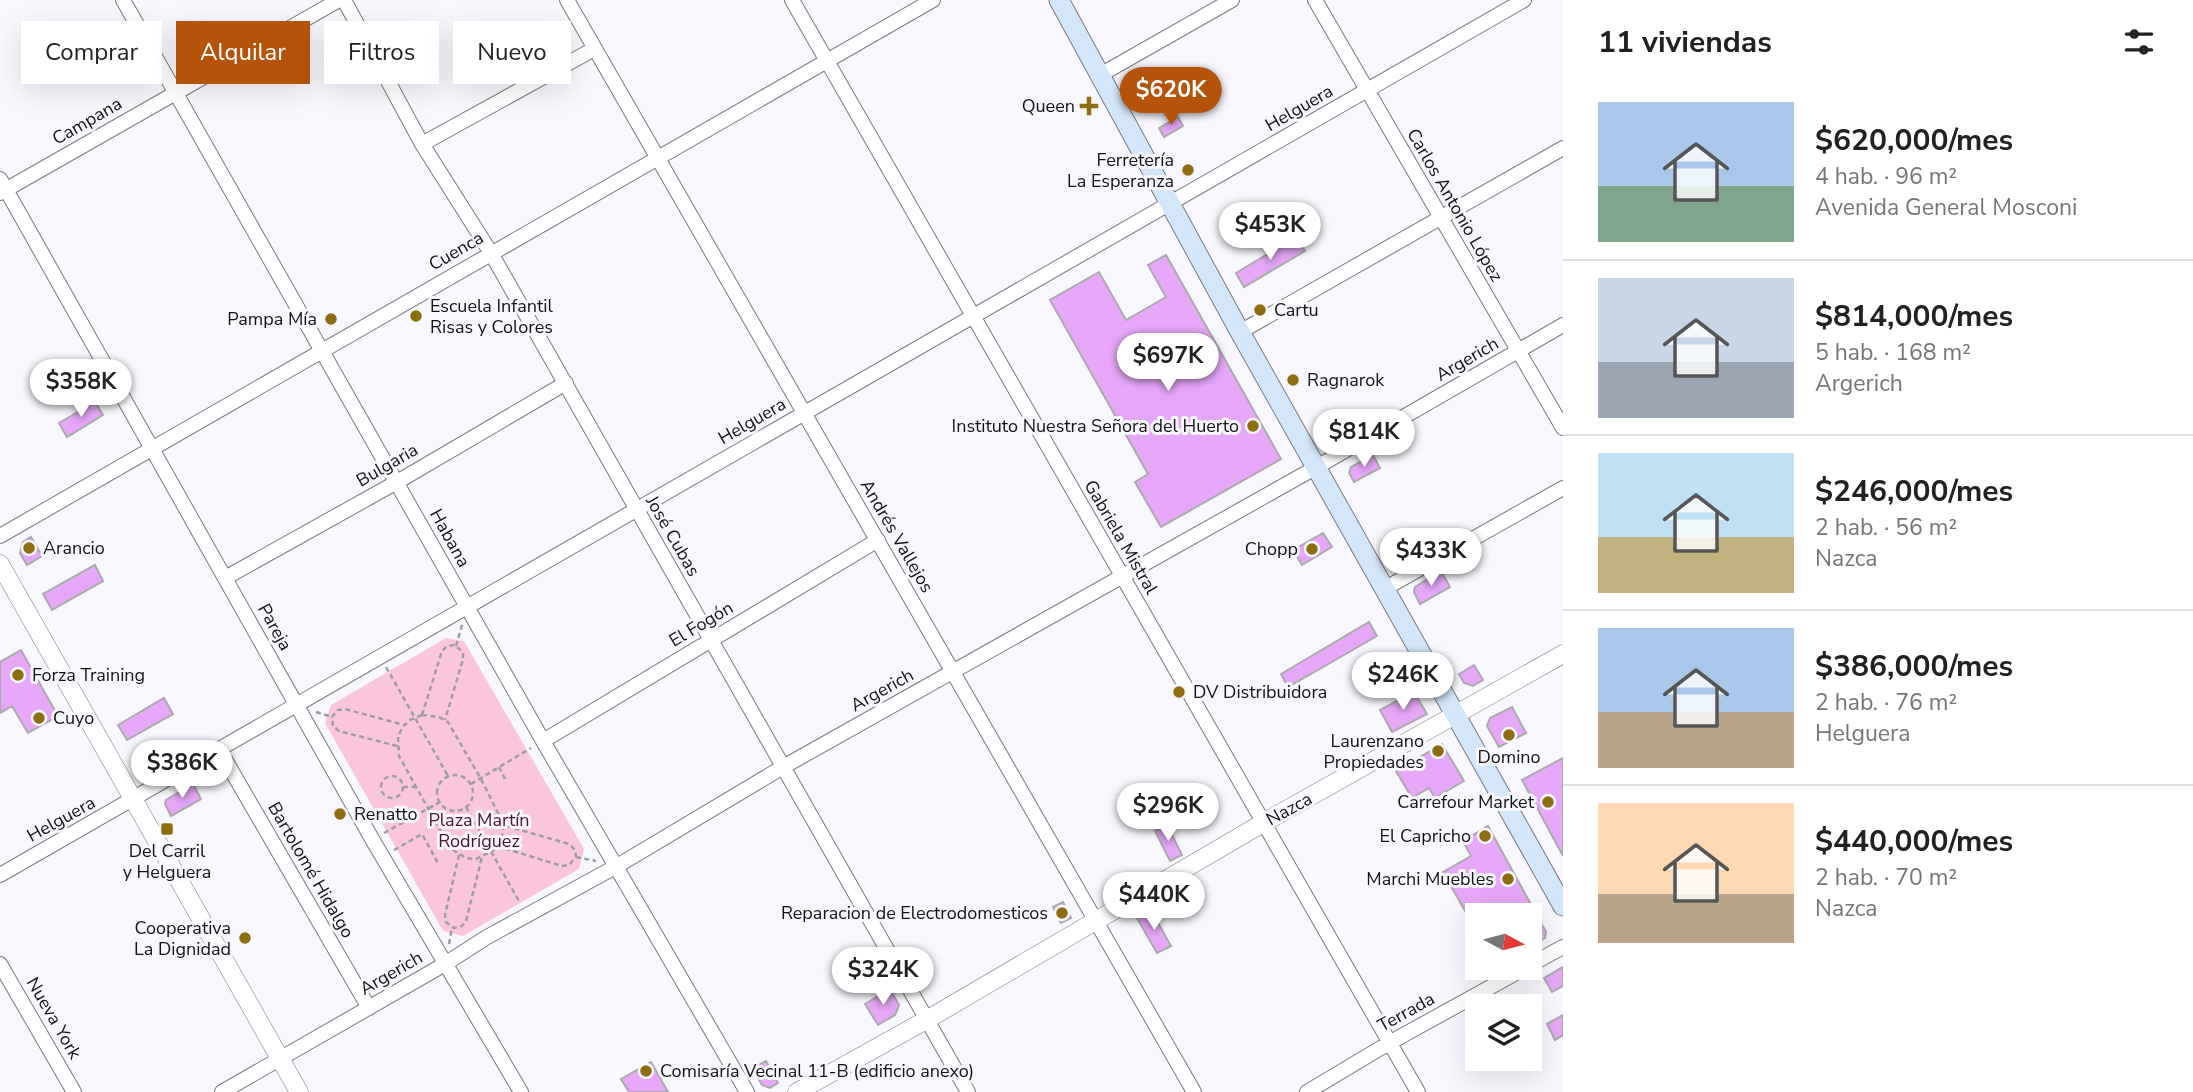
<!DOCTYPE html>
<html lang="es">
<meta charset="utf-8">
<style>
:root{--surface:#fff;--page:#f6f6f6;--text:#202124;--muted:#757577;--line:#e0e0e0;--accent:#b45309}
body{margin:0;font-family:"Nunito Sans",sans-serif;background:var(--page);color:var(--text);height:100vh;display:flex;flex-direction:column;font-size:26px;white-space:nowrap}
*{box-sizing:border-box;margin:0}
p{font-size:23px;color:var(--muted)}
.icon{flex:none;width:38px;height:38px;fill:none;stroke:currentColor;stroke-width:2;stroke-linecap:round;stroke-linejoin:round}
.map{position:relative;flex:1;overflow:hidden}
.details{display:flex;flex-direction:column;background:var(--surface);width:630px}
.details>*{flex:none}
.top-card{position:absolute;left:21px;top:21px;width:665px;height:63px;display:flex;gap:14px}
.needle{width:46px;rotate:97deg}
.controls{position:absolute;left:1465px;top:903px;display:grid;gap:14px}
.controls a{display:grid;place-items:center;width:77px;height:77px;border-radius:0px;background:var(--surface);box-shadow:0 7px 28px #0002;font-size:35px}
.price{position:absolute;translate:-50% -60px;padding:0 16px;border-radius:24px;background:#fff;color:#222;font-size:23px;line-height:46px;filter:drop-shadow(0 2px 4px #0008)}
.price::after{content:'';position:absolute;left:50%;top:42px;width:21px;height:16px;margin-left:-10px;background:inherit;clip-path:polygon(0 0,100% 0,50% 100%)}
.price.selected{background:var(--accent);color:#fff}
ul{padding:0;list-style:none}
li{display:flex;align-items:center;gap:21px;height:175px;padding:0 35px}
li+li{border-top:2px solid var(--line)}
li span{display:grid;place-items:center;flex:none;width:196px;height:140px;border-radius:0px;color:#555}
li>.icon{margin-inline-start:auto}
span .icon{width:84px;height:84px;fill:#fffc;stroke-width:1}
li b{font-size:30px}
h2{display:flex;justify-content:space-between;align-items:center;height:84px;padding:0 35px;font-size:30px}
.chip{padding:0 24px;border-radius:0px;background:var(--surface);box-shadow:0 7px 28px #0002;font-size:24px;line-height:63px}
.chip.selected{background:var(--accent);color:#fff}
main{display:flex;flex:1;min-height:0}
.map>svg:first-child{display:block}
.green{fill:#fbc5dc}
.building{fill:#e7a7f8;stroke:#aca9ad;stroke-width:2}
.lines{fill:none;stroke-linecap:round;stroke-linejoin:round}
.minor-casing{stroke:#78787d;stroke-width:16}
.tertiary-casing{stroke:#78787d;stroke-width:19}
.secondary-casing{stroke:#78787d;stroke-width:21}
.path{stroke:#9d9da1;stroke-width:2.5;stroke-dasharray:5 3.5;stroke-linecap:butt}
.minor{stroke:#fff;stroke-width:14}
.tertiary{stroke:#fff;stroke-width:18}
.secondary{stroke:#d4e6fa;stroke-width:19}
.poi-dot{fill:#8d6d10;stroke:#f7f7fd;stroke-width:2.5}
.labels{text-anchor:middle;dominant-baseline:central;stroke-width:6;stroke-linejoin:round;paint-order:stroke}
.poi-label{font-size:18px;fill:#131314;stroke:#f7f7fd;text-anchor:end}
.street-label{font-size:18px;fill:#131314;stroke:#f7f7fd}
.park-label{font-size:18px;fill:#4d1232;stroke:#f7f7fd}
</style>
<main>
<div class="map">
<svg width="1563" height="1092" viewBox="0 0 1563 1092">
<rect width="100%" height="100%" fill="#f7f7fd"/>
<path class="green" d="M446,638L464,641L584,849L579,869L463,936L443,931L325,723L331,705Z"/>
<path class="building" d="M1178,117L1183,126L1164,137L1159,128Z
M1296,237L1305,251L1244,287L1236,273Z
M1166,255L1281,459L1161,527L1135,482L1148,474L1050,300L1099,272L1126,320L1166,297L1148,265Z
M95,402L103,415L67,437L59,423Z
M1373,455L1380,468L1354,482L1349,473L1351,467Z
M1323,533L1332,547L1302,565L1293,550Z
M31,537L42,556L27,565L20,553L23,542Z
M95,565L103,581L52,610L43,594Z
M1441,571L1450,587L1420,604L1414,592L1415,587Z
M1369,622L1377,636L1288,687L1281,674Z
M21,650L58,716L28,733L12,706L0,713V662Z
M1474,665L1483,680L1473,686L1464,683L1459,674Z
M1414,692L1427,714L1392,732L1380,710Z
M164,698L173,714L127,740L118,725Z
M1512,707L1526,733L1499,747L1487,726L1490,718Z
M1442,744L1464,781L1435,798L1429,788L1412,798L1396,771Z
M1563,758V856L1522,780Z
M193,784L201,799L171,816L165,804L166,800Z
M1167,825L1182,855L1170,861L1155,831Z
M1488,826L1546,932L1545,938L1534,945L1530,938V915H1485L1481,908L1468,916L1443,872L1471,856L1463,841Z
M1063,902L1071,918L1061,923L1053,907Z
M1151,910L1171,946L1157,953L1137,918Z
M1563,967V986L1552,992L1544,978Z
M890,989L899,1005L895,1015L878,1025L865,1004Z
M1563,1015V1035L1555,1040L1547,1024Z
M766,1061L778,1083L770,1088L762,1085L752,1068Z
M651,1062L668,1092H629L621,1079Z"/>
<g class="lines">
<defs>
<path id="minor" d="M123,0L543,741L747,1092
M344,0L422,144L491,253L968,1092
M567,0L1194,1092
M792,0L1418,1092
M1315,0L1563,428
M1100,75L1232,0
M422,144L594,49
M0,179L372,839L521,1092
M0,193L339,0
M1240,332L1563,148
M0,536L933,0
M225,578L397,482L566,383
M1384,589L1563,488
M543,741L878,540
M220,751L369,1008
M0,875L1524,0
M0,964L74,1092
M1530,965L1563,947
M222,1092L445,964L487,937L617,866L783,767L1315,468L1563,325
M1307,1092L1389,1043L1525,968"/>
<path id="tertiary" d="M0,564L299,1092
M797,1092L928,1019L1263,823L1563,654"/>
<path id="secondary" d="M1059,0L1240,332L1563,906"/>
</defs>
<use href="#minor" class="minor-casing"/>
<use href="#tertiary" class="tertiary-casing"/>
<use href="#secondary" class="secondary-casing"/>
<path class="path" d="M456,646L462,625
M386,667L448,776
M316,712L332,717
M422,715L439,717L448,722L481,779L503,823V833L494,850L476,859L466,858L450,848L399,756L398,736L403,727L410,720Z
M422,715L442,651L447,646L454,645L463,652V659L445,720
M397,746L339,731L333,726L332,717L338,710L345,709L404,725
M499,767L505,779
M437 793a18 18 0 1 1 36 0a18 18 0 1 1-36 0Z
M381 787a11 11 0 1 1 22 0a11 11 0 1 1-22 0Z
M471,784L531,748
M403,787H416
M466,807L520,903
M384,833L440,802
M497,846L562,866L569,865L576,857L575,850L569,844L503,825
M394,850L422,834L439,865
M459,855L445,915L446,922L454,928L462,926L466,921L482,857
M576,857L596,861
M449,944L452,927"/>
<use href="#minor" class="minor"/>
<use href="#tertiary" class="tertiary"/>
<use href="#secondary" class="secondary"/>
</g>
<g class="poi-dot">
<path d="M1085.5 95.5h7v7h7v7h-7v7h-7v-7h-7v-7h7z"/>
<circle cx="1188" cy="170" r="7"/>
<circle cx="1260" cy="310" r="7"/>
<circle cx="416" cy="316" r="7"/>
<circle cx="331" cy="319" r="7"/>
<circle cx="1293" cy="380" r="7"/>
<circle cx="1253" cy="426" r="7"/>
<circle cx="29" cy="548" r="7"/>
<circle cx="1312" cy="549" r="7"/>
<circle cx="18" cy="675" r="7"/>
<circle cx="1179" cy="692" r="7"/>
<circle cx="39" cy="718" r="7"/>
<circle cx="1509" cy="735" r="7"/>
<circle cx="1438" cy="751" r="7"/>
<circle cx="1548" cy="802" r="7"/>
<circle cx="340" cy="814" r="7"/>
<rect x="160" y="822" width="14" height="14" rx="3.5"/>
<circle cx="1485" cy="836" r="7"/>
<circle cx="1508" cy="879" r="7"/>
<circle cx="1062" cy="913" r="7"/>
<circle cx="245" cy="938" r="7"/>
<circle cx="646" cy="1071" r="7"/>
</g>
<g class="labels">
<g class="poi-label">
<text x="1075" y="106">Queen</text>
<text x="1174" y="160">Ferretería<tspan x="1174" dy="21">La Esperanza</tspan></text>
<text x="430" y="306" text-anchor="start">Escuela Infantil<tspan x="430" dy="21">Risas y Colores</tspan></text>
<text x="1274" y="310" text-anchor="start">Cartu</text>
<text x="317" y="319">Pampa Mía</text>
<text x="1307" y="380" text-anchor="start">Ragnarok</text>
<text x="1239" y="426">Instituto Nuestra Señora del Huerto</text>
<text x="43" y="548" text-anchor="start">Arancio</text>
<text x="1298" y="549">Chopp</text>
<text x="32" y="675" text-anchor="start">Forza Training</text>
<text x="1193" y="692" text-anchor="start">DV Distribuidora</text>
<text x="53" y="718" text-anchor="start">Cuyo</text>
<text x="1424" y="741">Laurenzano<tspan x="1424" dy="21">Propiedades</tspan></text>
<text x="1509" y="757" text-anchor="middle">Domino</text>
<text x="1534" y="802">Carrefour Market</text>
<text x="354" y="814" text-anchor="start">Renatto</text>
<text x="1471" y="836">El Capricho</text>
<text x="167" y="851" text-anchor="middle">Del Carril<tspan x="167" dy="21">y Helguera</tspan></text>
<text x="1494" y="879">Marchi Muebles</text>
<text x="1048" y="913">Reparacion de Electrodomesticos</text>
<text x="231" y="928">Cooperativa<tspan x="231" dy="21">La Dignidad</tspan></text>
<text x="660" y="1071" text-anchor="start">Comisaría Vecinal 11-B (edificio anexo)</text>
</g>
<g class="street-label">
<text transform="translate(1299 108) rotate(-30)">Helguera</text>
<text transform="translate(87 121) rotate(-30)">Campana</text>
<text transform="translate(1455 205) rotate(60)">Carlos Antonio López</text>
<text transform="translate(456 251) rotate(-30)">Cuenca</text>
<text transform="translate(1467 359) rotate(-30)">Argerich</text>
<text transform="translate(752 421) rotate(-30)">Helguera</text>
<text transform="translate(387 465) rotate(-30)">Bulgaria</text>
<text transform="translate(673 536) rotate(60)">José Cubas</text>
<text transform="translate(897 536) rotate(60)">Andrés Vallejos</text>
<text transform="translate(1121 537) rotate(60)">Gabriela Mistral</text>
<text transform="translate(450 538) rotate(61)">Habana</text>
<text transform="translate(701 624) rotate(-31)">El Fogón</text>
<text transform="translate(275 627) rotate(61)">Pareja</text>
<text transform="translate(882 690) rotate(-29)">Argerich</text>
<text transform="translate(1289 809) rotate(-29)">Nazca</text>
<text transform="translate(61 819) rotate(-29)">Helguera</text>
<text transform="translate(311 870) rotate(60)">Bartolomé Hidalgo</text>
<text transform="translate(391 973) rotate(-30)">Argerich</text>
<text transform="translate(1406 1012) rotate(-29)">Terrada</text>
<text transform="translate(54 1018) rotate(60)">Nueva York</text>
</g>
<g class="park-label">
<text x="479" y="820">Plaza Martín<tspan x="479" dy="21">Rodríguez</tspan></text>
</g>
</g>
</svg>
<div class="controls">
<a><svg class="needle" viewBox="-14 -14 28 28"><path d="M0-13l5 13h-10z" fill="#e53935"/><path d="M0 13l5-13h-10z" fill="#757577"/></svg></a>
<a><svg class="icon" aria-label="layers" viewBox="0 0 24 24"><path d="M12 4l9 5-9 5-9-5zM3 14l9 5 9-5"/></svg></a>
</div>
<b class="price selected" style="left:1171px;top:127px">$620K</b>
<b class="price" style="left:1270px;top:262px">$453K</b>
<b class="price" style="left:1168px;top:393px">$697K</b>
<b class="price" style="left:81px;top:419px">$358K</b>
<b class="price" style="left:1364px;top:469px">$814K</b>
<b class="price" style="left:1431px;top:588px">$433K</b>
<b class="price" style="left:1403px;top:712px">$246K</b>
<b class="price" style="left:182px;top:800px">$386K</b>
<b class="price" style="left:1168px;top:843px">$296K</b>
<b class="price" style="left:1154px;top:932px">$440K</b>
<b class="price" style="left:883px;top:1007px">$324K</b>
<div class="top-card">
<a class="chip">Comprar</a>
<a class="chip selected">Alquilar</a>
<a class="chip">Filtros</a>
<a class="chip">Nuevo</a>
</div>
</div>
<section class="details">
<h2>11 viviendas<svg class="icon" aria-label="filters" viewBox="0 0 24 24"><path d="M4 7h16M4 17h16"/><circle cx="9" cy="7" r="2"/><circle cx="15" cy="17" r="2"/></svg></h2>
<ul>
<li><span style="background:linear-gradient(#a9c7e8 60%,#7fa58c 0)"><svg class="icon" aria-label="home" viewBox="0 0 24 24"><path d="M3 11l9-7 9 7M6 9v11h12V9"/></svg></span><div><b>$620,000/mes</b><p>4 hab. · 96 m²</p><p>Avenida General Mosconi</p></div></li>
<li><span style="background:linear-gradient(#c9d6e8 60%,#9aa5b1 0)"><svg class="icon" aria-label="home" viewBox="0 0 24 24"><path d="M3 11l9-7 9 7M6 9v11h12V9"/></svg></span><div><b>$814,000/mes</b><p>5 hab. · 168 m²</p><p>Argerich</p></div></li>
<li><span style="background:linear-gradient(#bfe0f5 60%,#c2b280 0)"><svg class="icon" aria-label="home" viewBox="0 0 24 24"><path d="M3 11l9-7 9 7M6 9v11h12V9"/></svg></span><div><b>$246,000/mes</b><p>2 hab. · 56 m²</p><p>Nazca</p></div></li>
<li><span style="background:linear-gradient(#a9c7e8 60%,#b9a48a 0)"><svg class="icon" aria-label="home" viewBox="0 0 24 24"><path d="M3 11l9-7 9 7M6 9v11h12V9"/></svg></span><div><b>$386,000/mes</b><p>2 hab. · 76 m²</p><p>Helguera</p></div></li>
<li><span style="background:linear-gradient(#ffd9b3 65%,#b9a48a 0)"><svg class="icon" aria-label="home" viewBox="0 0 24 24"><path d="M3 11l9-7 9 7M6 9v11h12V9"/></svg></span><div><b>$440,000/mes</b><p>2 hab. · 70 m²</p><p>Nazca</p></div></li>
</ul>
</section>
</main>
